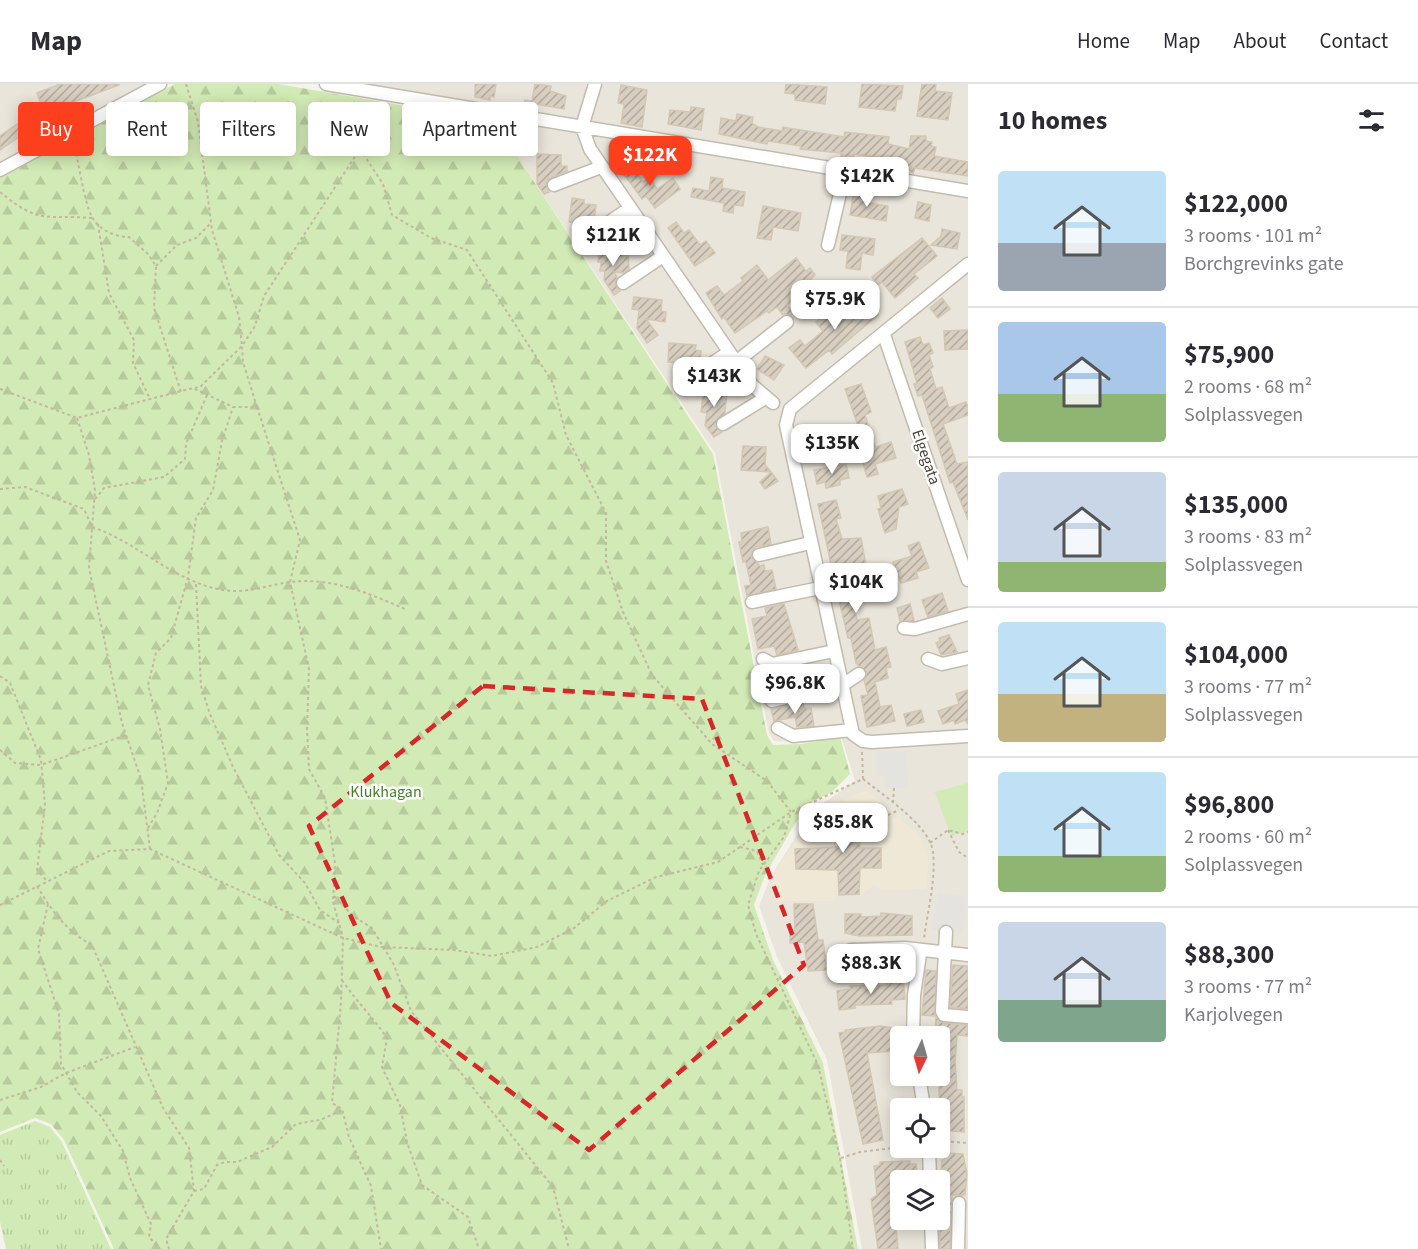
<!DOCTYPE html>
<meta charset="utf-8">
<style>
:root{--surface:#fff;--page:#f7f7f7;--text:#2b2b33;--muted:#7c7c81;--line:#e1e1e2;--accent:#fc3f1d}
body{margin:0;font-family:"Source Sans 3",sans-serif;background:var(--page);color:var(--text);height:100vh;display:flex;flex-direction:column;font-size:22px;white-space:nowrap}
*{box-sizing:border-box;margin:0}
p{font-size:20px;color:var(--muted)}
.icon{flex:none;width:33px;height:33px;fill:none;stroke:currentColor;stroke-width:2;stroke-linecap:round;stroke-linejoin:round}
.map{position:relative;flex:1;overflow:hidden}
.drawer{display:flex;flex-direction:column;background:var(--surface);width:450px}
.drawer>*{flex:none}
.hud{position:absolute;left:18px;top:18px;width:570px;height:54px;display:flex;gap:12px}
.needle{width:39px;rotate:185deg}
.buttons{position:absolute;left:890px;top:942px;display:grid;gap:12px}
.buttons a{display:grid;place-items:center;width:60px;height:60px;border-radius:6px;background:var(--surface);box-shadow:0 3px 15px #0003;font-size:30px}
.price{position:absolute;translate:-50% -51px;padding:0 14px;border-radius:12px;background:#fff;color:#222;font-size:20px;line-height:39px;filter:drop-shadow(0 2px 3px #0008)}
.price::after{content:'';position:absolute;left:50%;top:36px;width:18px;height:14px;margin-left:-9px;background:inherit;clip-path:polygon(0 0,100% 0,50% 100%)}
.price.selected{background:var(--accent);color:#fff}
ul{padding:0;list-style:none}
li{display:flex;align-items:center;gap:18px;height:150px;padding:0 30px}
li+li{border-top:2px solid var(--line)}
li span{display:grid;place-items:center;flex:none;width:168px;height:120px;border-radius:6px;color:#555}
li>.icon{margin-inline-start:auto}
span .icon{width:72px;height:72px;fill:#fffc;stroke-width:1}
li b{font-size:26px}
h2{display:flex;justify-content:space-between;align-items:center;height:72px;padding:0 30px;font-size:26px}
.pill{padding:0 21px;border-radius:6px;background:var(--surface);box-shadow:0 3px 15px #0003;font-size:21px;line-height:54px}
.pill.selected{background:var(--accent);color:#fff}
header{display:flex;align-items:center;gap:36px;box-sizing:border-box;height:84px;padding:0 30px;background:var(--surface);border-bottom:2px solid var(--line)}
header strong{font-size:28px}
nav{display:flex;gap:33px;margin-inline-start:auto;font-size:21px}
main{display:flex;flex:1;min-height:0}
.map>svg:first-child{display:block}
.residential{fill:#eae5da;fill-rule:evenodd}
.education{fill:#efe8d6}
.grass{fill:url(#grass-tufts)}
.forest{fill:url(#forest-firs)}
.park{fill:#d2eab5}
.parking{fill:#e5e3e0}
.building{fill:url(#building-hatch);stroke:#d3c7b4;stroke-width:1.5}
.lines{fill:none;stroke-linecap:round;stroke-linejoin:round}
.minor-casing{stroke:#c2bbae;stroke-width:15}
.path{stroke:#c4b79f;stroke-width:2;stroke-dasharray:3 3;stroke-linecap:butt}
.minor{stroke:#fff;stroke-width:12}
.marked{fill:none;stroke:#d62828;stroke-width:4.5;stroke-dasharray:12 8;stroke-linejoin:round}
.labels{text-anchor:middle;dominant-baseline:central;stroke-width:5;stroke-linejoin:round;paint-order:stroke}
.street-label{font-size:16px;fill:#4b4439;stroke:#fff}
.park-label{font-size:16px;fill:#4a7f2a;stroke:#fff}
</style>
<header>
<strong>Map</strong>
<nav><a>Home</a><a>Map</a><a>About</a><a>Contact</a></nav>
</header>
<main>
<div class="map">
<svg width="968" height="1165" viewBox="0 0 968 1165">
<defs>
<pattern id="grass-tufts" width="24" height="20" patternUnits="userSpaceOnUse" patternTransform="scale(1.5)"><rect width="24" height="20" fill="#d2eab5"/><path d="M3 7l-1-3M5 7V3M7 7l1-3M15 17l-1-3M17 17v-4M19 17l1-3" fill="none" stroke="#b6ca9c"/></pattern>
<pattern id="forest-firs" width="22" height="20" patternUnits="userSpaceOnUse" patternTransform="scale(1.5)"><rect width="22" height="20" fill="#d2eab5"/><path d="M5 1l3.5 6h-7zM16 11l3.5 6h-7z" fill="#b6ca9c"/></pattern>
<pattern id="building-hatch" width="6" height="6" patternUnits="userSpaceOnUse" patternTransform="scale(1.5)"><rect width="6" height="6" fill="#d8cfc1"/><path d="M-1 1l2-2M0 6l6-6M5 7l2-2" fill="none" stroke="#b1aa9e"/></pattern>
</defs>
<rect width="100%" height="100%" fill="#f6f3ec"/>
<path class="residential" d="M0,0H147L0,79Z
M364,0H968V1165H862L827,976L777,873L759,822L771,792L812,727L855,697L841,652L801,658L774,657L769,649L715,369L483,21ZM900,952H939V992H900ZM900,1024H939V1064H900ZM900,1096H939V1136H900Z"/>
<path class="education" d="M863,707L869,708L893,726L888,727L889,735L899,734L921,753L928,776L926,805L882,806L874,801L863,810L836,809L834,817H776L772,800L774,788L817,729Z"/>
<path class="grass" d="M35,1037L50,1043L62,1058L111,1165H6L0,1138V1051Z"/>
<path class="forest" d="M175,0H278L494,37L713,370L767,651L773,661L801,660L840,653L850,690L832,708L813,717L794,741L765,791L754,821L773,876L823,979L858,1165H114L64,1056L51,1040L35,1034L0,1048V92Z"/>
<path class="park" d="M968,699V747L951,752L935,708Z"/>
<path class="parking" d="M877,667H907L908,704H886V693L878,692Z
M938,809L968,813L962,849L931,846Z"/>
<path class="building" d="M60,0H119V1L44,29L37,9Z
M475,0H496L494,13L490,12V16L475,13Z
M535,0L551,2L550,7L566,12L564,25L536,20L535,26L523,25L525,16L532,17Z
M786,0L827,3L825,20L795,16V10L785,9Z
M862,0L903,2L901,15H897L895,27L859,23Z
M922,0H936L935,7L952,9L948,36L917,32Z
M621,1L647,6L642,43L621,39L624,20L618,19Z
M691,23L704,25L701,46L668,40L670,26L690,28Z
M39,25L45,35L0,66V52Z
M737,30L753,33L752,39L758,43L782,47L783,43L844,53L845,48L889,53L888,60L909,65L911,52H926V57L932,58L931,62L936,63L934,72L968,78V92L915,84L913,89L904,82L905,78L854,70L853,74L841,72V69L800,65L801,62L768,57L767,60L719,50L721,34L736,37Z
M537,70L561,71V82H567V87L548,95L546,100L549,108L544,110L537,100Z
M629,78L643,98L650,93L657,105L673,94L680,105L655,124L646,112L642,115L620,85Z
M711,93L723,95L722,104L745,108L743,122L734,121L733,129L723,127L724,119L691,113L693,104L709,107Z
M854,107L866,109L864,118L888,122L886,137L850,131Z
M572,114L584,116V120L596,121L594,138L588,140L581,149L584,159L578,158L573,151L574,139L569,138Z
M918,118L931,121L929,137L915,134Z
M763,122L801,129L798,147L773,143L771,156L757,154Z
M676,138L684,149L689,146L700,161L706,157L715,169L695,182L668,144Z
M942,145L960,149L957,165L931,161L941,152Z
M842,151L875,155L873,171L862,169L860,186L846,184L848,167L840,166Z
M922,154L937,172L914,190L918,194L895,214L882,198L878,201L872,193Z
M599,166L628,168L629,185L624,189L614,188L617,193L615,200L620,207L614,211L604,196L605,187H600L601,179L605,178H598Z
M796,174L806,187L810,184L815,191L809,197L822,214L812,222L802,209L787,221L794,229L791,231H783L777,223L769,229L767,227L735,249L724,233L722,235L706,209L717,202L724,211L743,197L741,194L757,181L768,196Z
M853,207L861,218L865,215L878,231L832,270L829,266L806,284L789,264L800,256L805,262L823,247L816,238L828,228L836,239L853,225L844,214Z
M634,213L662,216L661,227L666,228L665,238L646,235L658,251L647,259L637,244L639,226L632,225Z
M942,214L950,225L938,234L930,224Z
M968,246V265L945,266L944,247Z
M920,253L923,261L929,259L933,269L929,271L933,283L930,285L936,305L942,303L949,324L966,318L968,323V331L943,340L957,380L968,378V436L953,398L950,399L922,311L918,312L914,300L917,299L905,258Z
M669,259L696,261L695,266L701,267L700,278L696,280L668,278Z
M765,272L784,281L774,296L757,285Z
M691,282L684,293L688,300L681,305L673,294Z
M861,300L871,328L865,331L875,363L891,358L896,374L875,380L878,390L867,393L855,351L861,350L845,305Z
M704,304L727,307L725,329L715,340L722,348L714,353L705,341L707,329L701,328Z
M743,362L766,363L765,381L771,388L741,386Z
M846,380L849,394L840,396V401L826,404L825,398L817,400L814,386Z
M771,388L778,397L765,405L760,398Z
M902,405L908,420L899,423L896,445L885,449L878,425L881,424L878,412Z
M836,416L841,434L836,435L842,455L861,454L866,481L853,483L857,513L853,514L857,536L869,534L875,566L886,563L891,583L886,584L888,594L875,598L880,623L891,621L895,637L867,643L861,612L868,611L864,596L867,589L856,579L851,554H848L839,516L837,479L831,480L818,420Z
M768,443L771,460L755,463L751,472L760,482L764,481L765,487L772,486L776,505L747,512L745,502L751,501L746,478H743L739,458L742,457L741,449Z
M919,458L929,484L916,488L918,494L901,499L893,478L912,472L908,462Z
M942,509L948,527L928,533L922,516Z
M784,520L798,566L777,571L774,562L758,565L752,535L767,532L765,524Z
M910,520L914,537H900L897,524Z
M949,551L957,568L941,571L936,559L940,557L939,554Z
M796,583L800,603L769,610L765,592Z
M968,606V640L965,636L955,640L954,636L943,640L938,627L959,620L956,610Z
M803,619L804,624H811L814,642L797,643L795,633L774,637L771,625Z
M921,626L924,638L907,642L904,630Z
M844,720H862V730H857L860,764H881V784H860L859,810L839,811L838,786L796,785L795,765L838,763L837,735L844,734Z
M794,820H813L818,856H823L827,886L808,887L804,858L790,859V849H795Z
M881,829L912,832V851L859,852L845,849V830H861V833L881,832Z
M953,881L968,882V925L950,923Z
M926,886L936,887L935,932L922,931Z
M903,895L905,915L891,916L892,920L855,921V924L839,926L837,907L851,905L850,902L887,901L886,898Z
M936,933L943,939L968,941V952L957,951L955,978L957,1006H962V1013H964V1048L939,1046V950H935Z
M880,942L900,945V964H895L896,967L867,969L883,1056L863,1060L839,949L846,948L845,946Z
M945,1069L963,1070L967,1090L965,1111H952L950,1165H940L939,1120L942,1076H944Z
M910,1077V1080H916L918,1096H900L897,1098V1103H892L898,1165H878L871,1115L877,1111L874,1082L880,1081V1078Z"/>
<g class="lines">
<defs>
<path id="minor" d="M326,0L968,107
M595,0L582,43L590,65L752,301L773,319
M0,86L160,0
M554,101L601,83
M589,152L630,124
M828,161L845,88
M968,180L790,325L786,341L853,650L863,657L872,658L968,652
M623,199L663,172
M884,251L968,496
M736,278L787,238
M692,293L729,268
M723,340L765,314
M759,471L810,459
M752,518L820,504
M904,544L915,545L968,530
M763,575L772,580L834,567
M928,575L942,580L968,574
M772,617L841,602L859,590
M778,644L793,652L852,646
M946,848L942,927L944,931L968,933
M918,878L855,882L848,879L845,870L851,866L905,864L968,871
M913,952L914,911L920,870
M919,992L924,1024
M929,1064L930,1096
M931,1136L932,1165
M958,1165L959,1119"/>
</defs>
<use href="#minor" class="minor-casing"/>
<path class="path" d="M186,0L198,38L212,146L239,233L242,262L201,302L195,304
M74,58C78,76 84,118 92,133C99,146 115,153 129,153L148,170L156,182L154,224L181,308
M360,65L383,100L392,131L431,154L467,166L553,299L566,351L606,429V477L623,528L652,591L712,660L767,697L791,728L784,753L759,787L748,821L756,850L818,981L840,1074L853,1165
M0,108C41,142 45,130 92,134
M98,140L109,209L134,256L133,279L150,315
M156,182L177,161L196,154L211,139
M0,305L77,334L193,304L233,323H257L243,278L242,262L255,242L264,212L360,65L377,20
M257,323L300,456L290,498L309,585L307,645L309,685L325,714L335,779L333,818L343,854L341,918L332,1019L342,1025L349,1053L371,1102L381,1165
M77,334L89,371L95,406L89,484L122,639L141,695L150,765
M0,405L25,403L84,425L92,443C139,459 174,498 223,506C246,510 268,501 290,498C331,493 368,509 405,525
M95,415L104,404L164,393L185,375L186,360L207,311
M196,500L201,602L210,630L233,683L279,771L305,799L320,826L339,839
M0,592L10,599L41,676L45,721L37,786L47,797
M0,666L15,679L41,681L126,651
M862,668L863,695
M893,719L894,704
M888,731L899,726
M148,744L157,729L168,699L160,645L148,601L156,569L171,554L188,493L196,434L213,406L222,357L233,323
M948,746L959,768L968,774
M930,759L948,746L963,750L968,748
M740,763L757,767L763,781
M37,802C52,827 66,847 92,861L163,1024L189,1064L194,1107L166,1155L169,1165
M334,812L353,832L372,844L394,881L411,927L553,1103L569,1165
M48,820L38,865L59,930L61,980L77,1008L101,1032L123,1067L130,1094L151,1140L149,1153L160,1165
M0,821L109,767L150,765L343,854L381,863L454,866L492,872L537,863L574,844L607,817L656,793L718,778L791,728L863,695C883,711 919,735 930,758C940,779 927,830 924,854
M342,896C356,917 373,933 387,954L382,983L400,1021L407,1058L422,1101L468,1133L479,1165
M0,1016L41,1003L66,989L135,963
M939,1057L968,1059
M841,1074L860,1068L900,1063
M0,1076L4,1082
M194,1107L204,1105L217,1081L225,1078H237L272,1063L296,1040L320,1036L342,1026"/>
<use href="#minor" class="minor"/>
</g>
<path class="marked" d="M483,602L702,615L804,881L589,1066L391,919L309,742Z"/>
<g class="labels">
<g class="street-label">
<text transform="translate(926 373) rotate(71)">Elgegata</text>
</g>
<g class="park-label">
<text x="386" y="708">Klukhagan</text>
</g>
</g>
</svg>
<div class="buttons">
<a><svg class="needle" viewBox="-14 -14 28 28"><path d="M0-13l5 13h-10z" fill="#e53935"/><path d="M0 13l5-13h-10z" fill="#7c7c81"/></svg></a>
<a><svg class="icon" aria-label="locate" viewBox="0 0 24 24"><circle cx="12" cy="12" r="6"/><path d="M12 2v4M12 18v4M2 12h4M18 12h4"/></svg></a>
<a><svg class="icon" aria-label="layers" viewBox="0 0 24 24"><path d="M12 4l9 5-9 5-9-5zM3 14l9 5 9-5"/></svg></a>
</div>
<b class="price selected" style="left:650px;top:103px">$122K</b>
<b class="price" style="left:867px;top:124px">$142K</b>
<b class="price" style="left:613px;top:183px">$121K</b>
<b class="price" style="left:835px;top:247px">$75.9K</b>
<b class="price" style="left:714px;top:324px">$143K</b>
<b class="price" style="left:832px;top:391px">$135K</b>
<b class="price" style="left:856px;top:530px">$104K</b>
<b class="price" style="left:795px;top:631px">$96.8K</b>
<b class="price" style="left:843px;top:770px">$85.8K</b>
<b class="price" style="left:871px;top:911px">$88.3K</b>
<div class="hud">
<a class="pill selected">Buy</a>
<a class="pill">Rent</a>
<a class="pill">Filters</a>
<a class="pill">New</a>
<a class="pill">Apartment</a>
</div>
</div>
<section class="drawer">
<h2>10 homes<svg class="icon" aria-label="filters" viewBox="0 0 24 24"><path d="M4 7h16M4 17h16"/><circle cx="9" cy="7" r="2"/><circle cx="15" cy="17" r="2"/></svg></h2>
<ul>
<li><span style="background:linear-gradient(#bfe0f5 60%,#9aa5b1 0)"><svg class="icon" aria-label="home" viewBox="0 0 24 24"><path d="M3 11l9-7 9 7M6 9v11h12V9"/></svg></span><div><b>$122,000</b><p>3 rooms · 101 m²</p><p>Borchgrevinks gate</p></div></li>
<li><span style="background:linear-gradient(#a9c7e8 60%,#8fb573 0)"><svg class="icon" aria-label="home" viewBox="0 0 24 24"><path d="M3 11l9-7 9 7M6 9v11h12V9"/></svg></span><div><b>$75,900</b><p>2 rooms · 68 m²</p><p>Solplassvegen</p></div></li>
<li><span style="background:linear-gradient(#c9d6e8 75%,#8fb573 0)"><svg class="icon" aria-label="home" viewBox="0 0 24 24"><path d="M3 11l9-7 9 7M6 9v11h12V9"/></svg></span><div><b>$135,000</b><p>3 rooms · 83 m²</p><p>Solplassvegen</p></div></li>
<li><span style="background:linear-gradient(#bfe0f5 60%,#c2b280 0)"><svg class="icon" aria-label="home" viewBox="0 0 24 24"><path d="M3 11l9-7 9 7M6 9v11h12V9"/></svg></span><div><b>$104,000</b><p>3 rooms · 77 m²</p><p>Solplassvegen</p></div></li>
<li><span style="background:linear-gradient(#bfe0f5 70%,#8fb573 0)"><svg class="icon" aria-label="home" viewBox="0 0 24 24"><path d="M3 11l9-7 9 7M6 9v11h12V9"/></svg></span><div><b>$96,800</b><p>2 rooms · 60 m²</p><p>Solplassvegen</p></div></li>
<li><span style="background:linear-gradient(#c9d6e8 65%,#7fa58c 0)"><svg class="icon" aria-label="home" viewBox="0 0 24 24"><path d="M3 11l9-7 9 7M6 9v11h12V9"/></svg></span><div><b>$88,300</b><p>3 rooms · 77 m²</p><p>Karjolvegen</p></div></li>
</ul>
</section>
</main>
